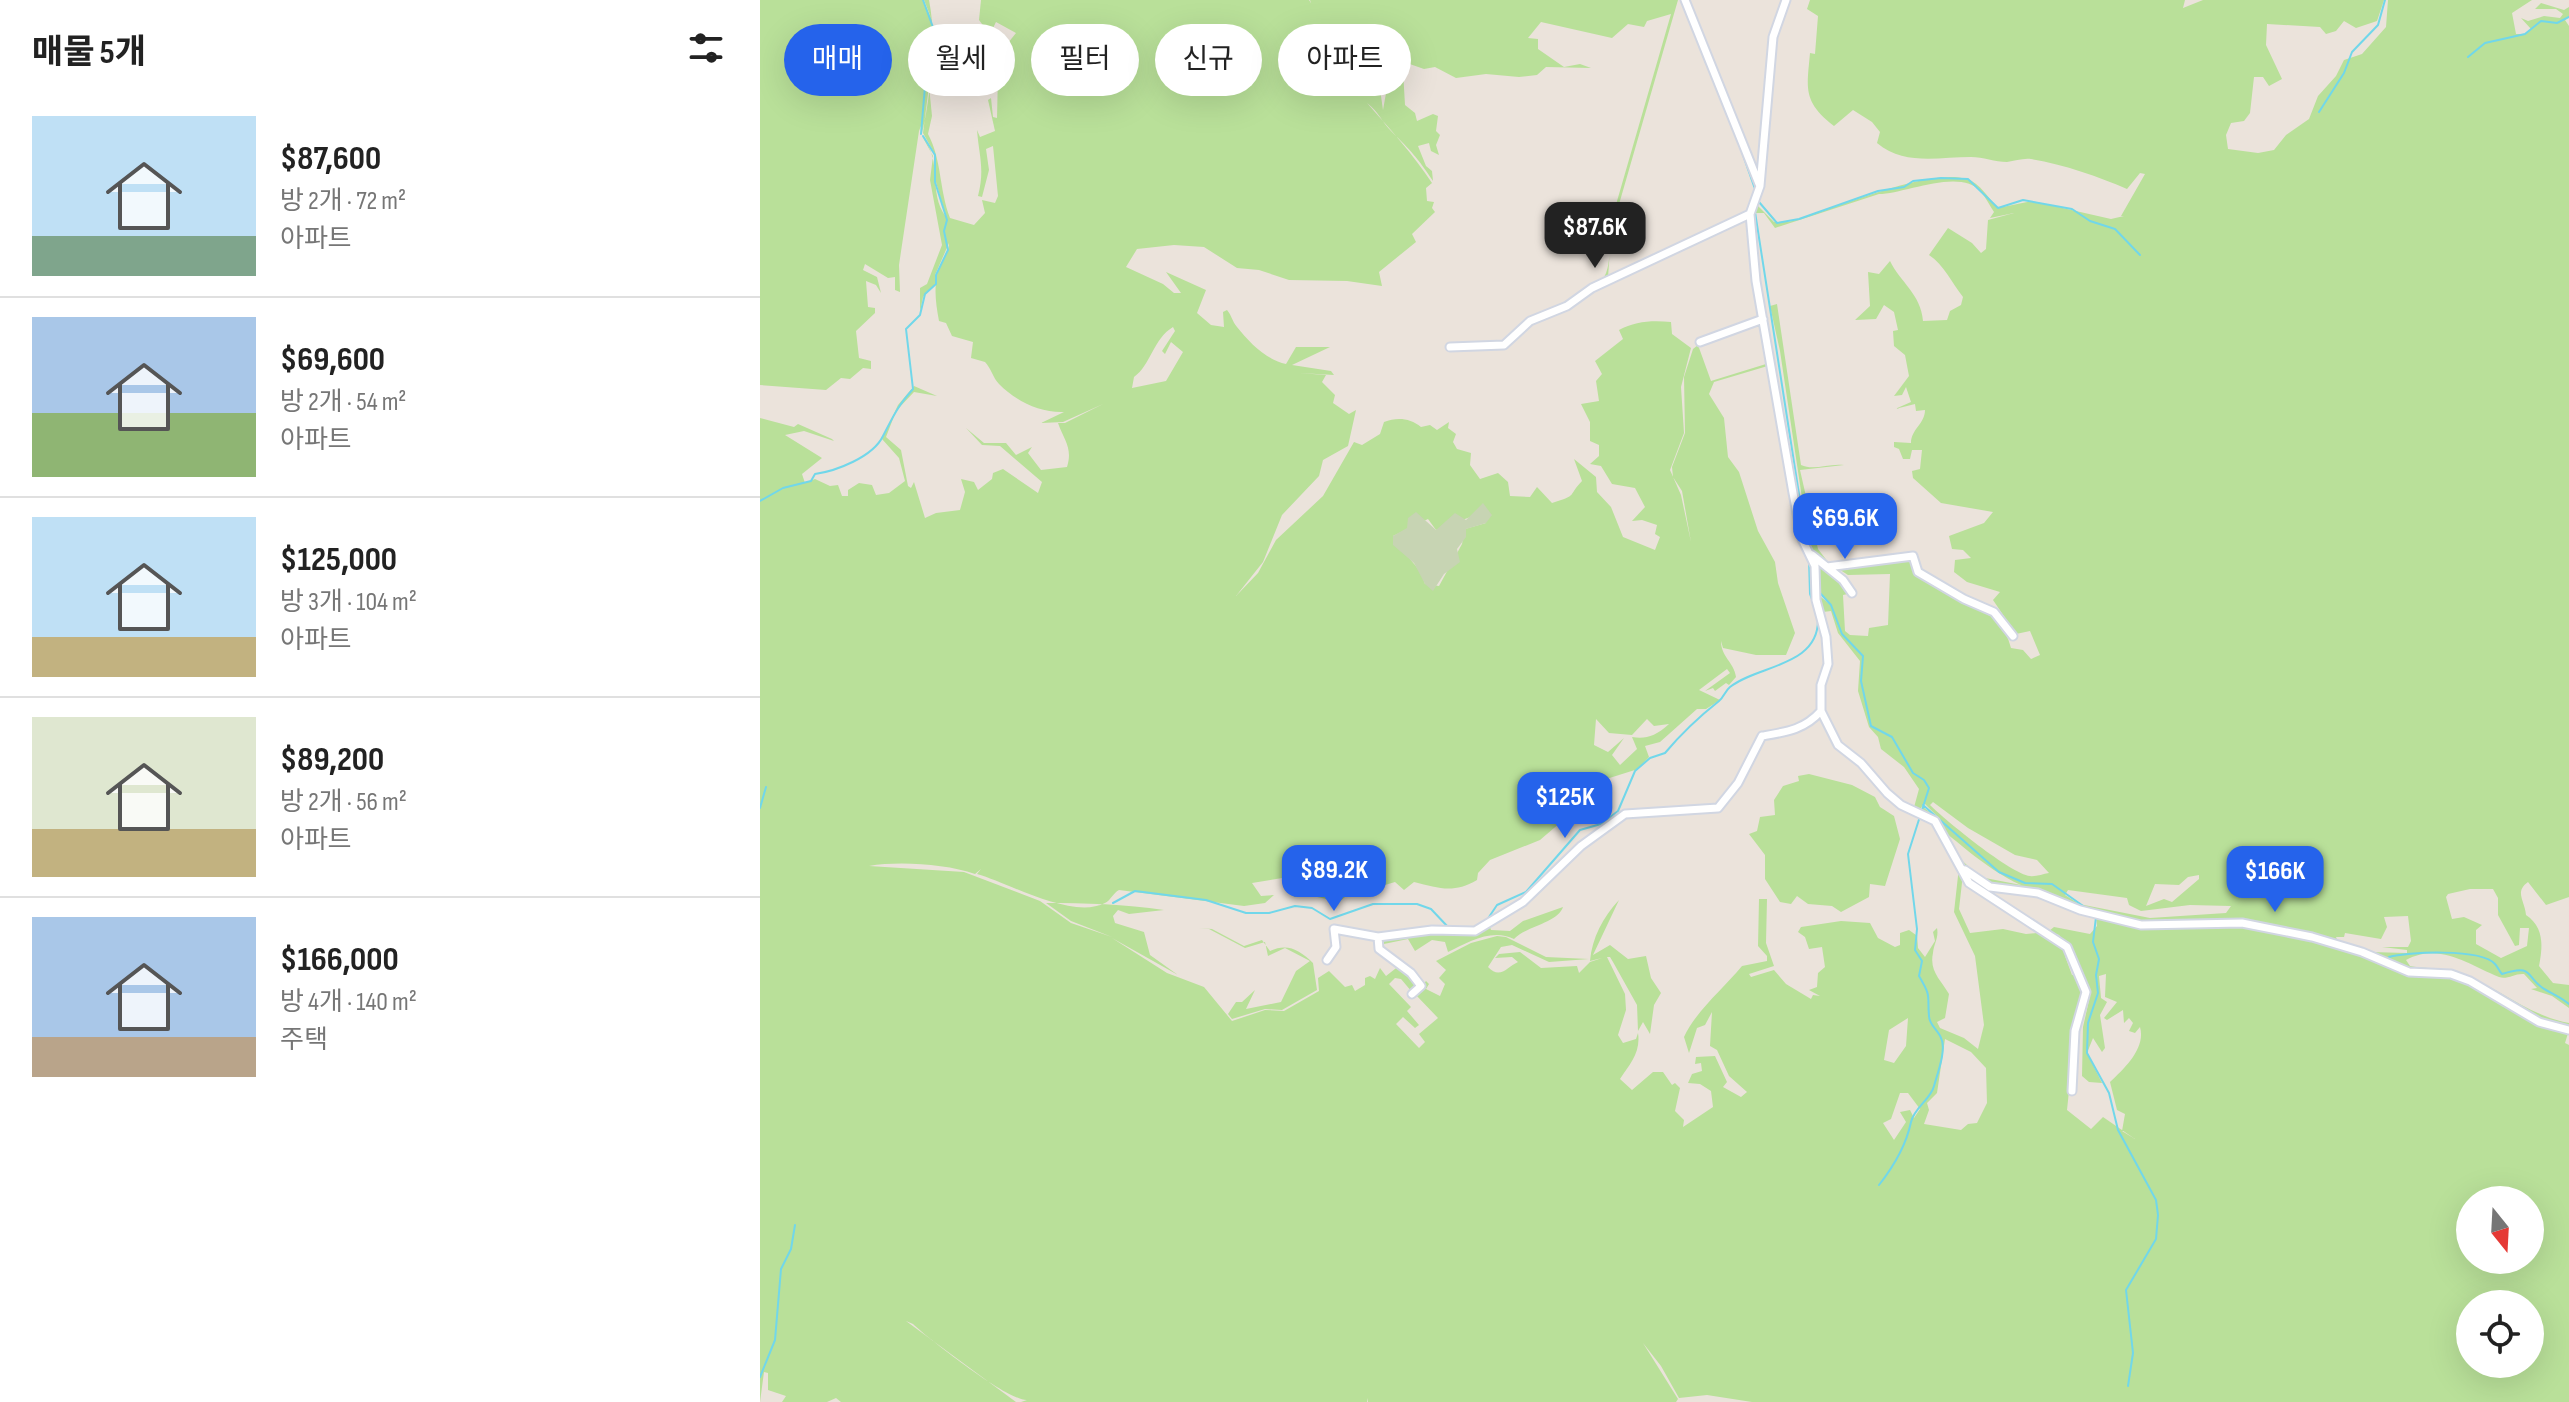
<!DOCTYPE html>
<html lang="ko">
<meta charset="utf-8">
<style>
:root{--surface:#fff;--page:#f2f2f2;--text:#222;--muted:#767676;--line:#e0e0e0;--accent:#2563eb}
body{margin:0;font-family:"Sofia Sans Condensed","Noto Sans KR",sans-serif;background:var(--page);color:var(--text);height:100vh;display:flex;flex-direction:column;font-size:30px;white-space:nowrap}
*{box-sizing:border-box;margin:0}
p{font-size:26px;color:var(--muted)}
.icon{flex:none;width:44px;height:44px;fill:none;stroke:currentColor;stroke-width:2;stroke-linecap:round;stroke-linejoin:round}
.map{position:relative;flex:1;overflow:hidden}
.side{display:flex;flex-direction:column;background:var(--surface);width:760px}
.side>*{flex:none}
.guide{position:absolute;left:24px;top:24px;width:760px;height:72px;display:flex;gap:16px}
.needle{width:52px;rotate:162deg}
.tools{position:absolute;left:1696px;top:1186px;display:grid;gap:16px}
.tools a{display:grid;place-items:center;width:88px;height:88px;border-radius:50%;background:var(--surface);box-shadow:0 8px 32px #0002;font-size:40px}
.price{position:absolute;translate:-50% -68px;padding:0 18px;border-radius:16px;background:var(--accent);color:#fff;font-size:26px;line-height:52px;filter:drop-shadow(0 2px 4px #0008)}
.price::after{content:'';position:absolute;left:50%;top:48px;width:24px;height:18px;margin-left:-12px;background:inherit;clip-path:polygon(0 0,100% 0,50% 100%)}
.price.current{background:#222;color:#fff}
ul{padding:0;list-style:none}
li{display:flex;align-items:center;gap:24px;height:200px;padding:0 32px}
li+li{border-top:2px solid var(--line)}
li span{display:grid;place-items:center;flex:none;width:224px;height:160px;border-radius:0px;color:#555}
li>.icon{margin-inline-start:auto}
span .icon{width:96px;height:96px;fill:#fffc;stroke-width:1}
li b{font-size:34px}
h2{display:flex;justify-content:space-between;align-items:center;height:96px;padding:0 32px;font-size:34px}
.pill{padding:0 28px;border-radius:36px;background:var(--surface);box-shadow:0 8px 32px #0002;font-size:28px;line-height:72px}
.pill.current{background:var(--accent);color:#fff}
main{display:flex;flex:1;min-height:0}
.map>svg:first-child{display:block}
.green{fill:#b9e099;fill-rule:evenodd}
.cemetery{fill:#c7d4b3}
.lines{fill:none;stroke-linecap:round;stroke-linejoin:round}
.stream{stroke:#71d7ea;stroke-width:2}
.street-casing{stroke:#d1d6e2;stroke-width:11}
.street{stroke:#fff;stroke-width:7}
</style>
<main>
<section class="side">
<h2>매물 5개<svg class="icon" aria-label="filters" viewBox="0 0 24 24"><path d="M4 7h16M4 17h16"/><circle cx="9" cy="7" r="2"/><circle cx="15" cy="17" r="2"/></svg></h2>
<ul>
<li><span style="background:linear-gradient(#bfe0f5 75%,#7fa58c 0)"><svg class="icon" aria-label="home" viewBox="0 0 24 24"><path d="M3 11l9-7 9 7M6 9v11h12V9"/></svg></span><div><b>$87,600</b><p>방 2개 · 72 m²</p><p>아파트</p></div></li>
<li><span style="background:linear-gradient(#a9c7e8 60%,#8fb573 0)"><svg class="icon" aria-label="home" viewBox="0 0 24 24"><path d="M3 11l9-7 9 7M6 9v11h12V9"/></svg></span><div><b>$69,600</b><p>방 2개 · 54 m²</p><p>아파트</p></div></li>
<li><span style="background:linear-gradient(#bfe0f5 75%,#c2b280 0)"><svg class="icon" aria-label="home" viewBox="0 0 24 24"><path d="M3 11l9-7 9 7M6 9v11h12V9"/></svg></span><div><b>$125,000</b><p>방 3개 · 104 m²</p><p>아파트</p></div></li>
<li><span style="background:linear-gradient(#dfe7d0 70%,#c2b280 0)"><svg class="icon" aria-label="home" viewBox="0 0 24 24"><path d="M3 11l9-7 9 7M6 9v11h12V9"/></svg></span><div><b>$89,200</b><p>방 2개 · 56 m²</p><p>아파트</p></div></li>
<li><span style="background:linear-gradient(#a9c7e8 75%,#b9a48a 0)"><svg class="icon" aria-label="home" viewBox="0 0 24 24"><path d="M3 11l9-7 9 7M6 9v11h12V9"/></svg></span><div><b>$166,000</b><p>방 4개 · 140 m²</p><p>주택</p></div></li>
</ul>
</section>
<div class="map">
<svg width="1809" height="1402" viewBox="0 0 1809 1402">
<rect width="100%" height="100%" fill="#ebe3db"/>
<path class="green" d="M0,0H163L172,20L164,0H169C177,39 171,94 162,133V123L159,131L139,265L140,292L135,290V277L128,278L105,264L103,270L117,277L121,293L116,285L106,281L108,307L115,308V313L96,331L99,358L111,361V369L103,368L90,379L81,378L66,390L0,385Z
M221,0H549L551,3L550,0H918L851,232L848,278L844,277C852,265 849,233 853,215L911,14L887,21L884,27L868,24L852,38L781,22L768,38L778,39V49L804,67L820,64L831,68L786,67L777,75L759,77L726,74L696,78L675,67L664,69L644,62L645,57C630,40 615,16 588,30L585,42L608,72L614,53L624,51L620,89L623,110L631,65L635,63L643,71L645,105L655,113L657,121L673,114L678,116L676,131L680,135L676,145L679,155L671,151L669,143L658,146L666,166L672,171L673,181C657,157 651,151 632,132C622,122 618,111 607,103C630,129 652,153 672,183L666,188L667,201L674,202L672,208L675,212L652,234L656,242L619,272L622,286L587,281L529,280L499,270L477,268L444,247L414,245L377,249L366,267L403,284L414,293H421L406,272L446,290L437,313L451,325L464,327L463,312L467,310C472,316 472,321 477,327C489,342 506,360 526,364L536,347H570L532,365L571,371L574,375L539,373L566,375L562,382L575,395L573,403L589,414L596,410L588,446L563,460L559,476L522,515L503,562L476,596L498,573L516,540L563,496L594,442L602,445L620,434L624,422C637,417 650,418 661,427L670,425L677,430L689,422L688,428L696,434L693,442L697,449L711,453L710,465L720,479L738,473L748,482L750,496L770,497L777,487L792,503C819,495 807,496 822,481L814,459L836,477L837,492L851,507L863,537L895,550L900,537L895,534L897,525L882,520L872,521L885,507L875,488L852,484L841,466L830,464L839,456V445L830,441V422L821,404L839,401L836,381L842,374L835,361L863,339L859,330C875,321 893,320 911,322L912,334L931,348L921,387L924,433L910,470L921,495L931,542L922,491L913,477L912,467L925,433L924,377L933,349L938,345L951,381L1006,364L1002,327H993L1002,324L1011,365L954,382L949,394L964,418L968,457L979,472L998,531L1015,562L1018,583L1035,633L1026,655H996L963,648L961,641C961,657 974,662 976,677L969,685L966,683L955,691L953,688L945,691L970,673L967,669L939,690L960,700L946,709H937L900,742L885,746L889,757L878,769L840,781L839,803L815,810L780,840L730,860L718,873L717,880C693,894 679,888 654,882L644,890L635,882L585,897L572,908L571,900L548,895L534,897L535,885L564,895L571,892L563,880L553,873L492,883L501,896L514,895L505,903L484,906L359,890C353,893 351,900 345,903C312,920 249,883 217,874L221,869L215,874C186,864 139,861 109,866L204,872L280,901L311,923L352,937L311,921L286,903C325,903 365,904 404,910L369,914L358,910L353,916L355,923L384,932L390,955L418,975L352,938L407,973L444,987L472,1021L505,1010L524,1011L559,991L558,978L569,971L585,987L592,985L595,991L605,985V978L610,976L615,979L620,968L626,976L640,965L659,985L652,992L641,979L635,978L629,984L651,1007L647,1011L659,1025L655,1028L643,1017L636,1024L659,1048L665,1042L659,1034L678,1018L655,994L666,981L669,984L666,989L680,996L685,984L679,978L686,970L676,961L711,943L737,936L746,937L786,957L829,959L789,962L752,945L741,947L728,967C740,980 747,967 758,962L752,957L735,958L739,954L760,952L781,968L817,966L819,973L830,962L842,958L830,961C832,938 843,917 859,900L833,955L850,945L868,959L886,956L891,978L901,993L894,1005L890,1034L883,1022L878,1031L877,1005L853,962L850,957H847L865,994L866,1010L858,1035L863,1043L876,1039L878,1033C881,1052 870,1064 860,1079L872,1090L893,1072H903L912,1085L915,1083L920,1088L915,1111L924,1120L923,1127L953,1107L951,1091L940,1084L928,1083L932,1074L942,1071L941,1063L935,1064L936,1057L955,1056L967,1082L963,1087L981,1097L987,1092L969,1076L957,1050L950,1046L952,1012L945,1025L937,1028L929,1053L924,1037C936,1011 963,989 982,966L1007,961V956L998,946L999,899H1007L1006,943L1014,966L989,974L991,977L1014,970L1026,984L1051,999L1053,995L1060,996L1049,990L1057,987L1058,973L1065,967L1062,947L1049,949L1045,937L1038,932L1041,927L1081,921L1110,923L1118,938L1135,947L1140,945V933L1149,930L1156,935L1155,951L1157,935L1158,948L1165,957L1175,941L1173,932L1177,928C1179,938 1174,943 1173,953C1169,971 1181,980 1189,994L1185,1018L1177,1022L1180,1028L1204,1038L1218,1049L1224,1025L1215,956L1194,912L1199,867L1203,874L1199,909L1210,933L1243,929L1266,934L1286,932L1307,948L1305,956L1312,975L1319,976L1323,988L1316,1024L1307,1110L1331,1129L1343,1117L1375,1139L1362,1131L1365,1114L1357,1110L1350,1082C1365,1068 1386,1048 1380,1027L1375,1033L1369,1031L1373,1023L1369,1018L1364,1023L1363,1010L1347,1020L1344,1018L1357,1002L1345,997L1346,974L1339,976L1341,998L1347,1002L1340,1015L1345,1048L1342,1052L1333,1038L1327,1053L1342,1083L1329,1082L1322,1076L1323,1027L1330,996L1309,948L1299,935L1289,931L1294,927L1330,934L1337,926L1336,915L1381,926L1472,923L1542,935L1587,951L1602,953L1639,970L1691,975L1710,982L1779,1022L1809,1030L1805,1043L1809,1045V1402H992L947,1395L919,1398L901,1366L883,1343L918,1399L916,1402H608V1398L607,1402H261L267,1400C248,1401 170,1340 153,1324L146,1321L256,1402H81L76,1398L67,1402H22L26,1396L8,1390V1373L4,1372L0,1402V418L34,427L38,424L72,439L74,441L44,431L25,435L62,458L42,474L45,483L55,479L70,486L78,485L82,496H88V490L99,483L112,485L116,495L129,493L145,481L139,458L122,439L138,405L154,386L177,396L154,392L136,411L126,437L141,450L148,486L151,488L154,482L165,518L176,513L200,510L205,492L201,479L214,482L218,490L232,479L233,473L243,469L278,493L282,482L240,446L222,445L206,428L224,443H246L256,455L272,447L268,453L281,470L307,467C313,448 304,440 298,423H305L343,404L303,422L281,423L304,412C280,413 256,401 239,384C233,378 231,368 225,362L211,358L213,342L192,336L186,323L179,321C176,304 174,292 177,275C179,263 189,256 189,243L175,275V284L163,297L160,312V288L167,284L182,245L170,180L173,156L162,136C184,163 167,191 186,217L176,182V156L163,133L169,86L172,116L168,134C182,160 179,189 190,218L214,225L225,213L222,200L235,203L238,196L233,146L226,149L229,170L222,197L218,196C225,169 219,156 217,130L220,137L235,131L228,100L231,98L233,117L237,118L238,74L233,68L240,66L248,47L229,38L248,43L256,33L236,22L230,34L224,33L225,28L219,20ZM413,327L415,331L402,351L405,354L411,342L423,352L406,381L372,388L374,377C391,365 393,339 413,327ZM713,516L726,523L705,529L702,544L679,586L665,584C660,564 643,556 633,536L668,519L676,530ZM836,719L849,733L872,735L887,719L894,726L909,724C895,737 885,739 872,737L877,749L860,765L852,755L864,738L848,752L834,745ZM1148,1018L1146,1046L1134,1063L1124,1060L1129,1030ZM1185,1039L1211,1052L1226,1068L1227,1103L1217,1123L1208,1124L1201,1130L1164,1124L1169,1110L1167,1103L1177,1093ZM1140,1093H1148L1160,1109L1154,1118L1150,1110L1140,1112L1146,1122L1134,1140L1123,1123L1131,1119ZM1710,1200H1770V1260H1710ZM1710,1304H1770V1364H1710Z
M1050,0H1425L1423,8L1443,0H1624L1617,21L1596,28L1584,21L1576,31L1566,34L1560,27L1507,24L1506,45L1522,79L1509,86L1503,77H1494L1490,113L1484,121L1471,123L1466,135L1468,149L1498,153L1514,150L1526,135L1549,119L1558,96L1576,76L1584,60L1602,54L1626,27L1628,0H1772L1752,13L1756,34H1765L1771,29L1761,18L1768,21L1784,16L1800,18L1803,14L1796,9H1775L1781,3L1804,10L1809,7V17L1805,20L1809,26V897L1786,905L1768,882C1754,892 1765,901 1766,915C1784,927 1783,946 1779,966L1793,983L1809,985V1008L1792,996L1771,989L1777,988L1764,974C1755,973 1747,980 1739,977C1708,965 1681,942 1646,960L1650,966C1666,969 1684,967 1700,973C1738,987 1769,1016 1809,1023V1026L1782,1019L1727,986L1696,973L1652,971L1610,952L1647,953V950L1622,947H1648L1651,941L1648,916L1624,917L1627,927L1621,939L1585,933L1584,937H1576L1578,942C1536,931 1492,926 1449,922C1403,918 1364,928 1321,905L1329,911C1313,906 1298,896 1281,892C1252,884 1213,889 1197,856L1220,877L1261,885C1223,868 1194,837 1160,813L1163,807L1186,825L1164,803L1158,813L1153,811L1159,789L1144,767L1121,749L1118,737L1109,727L1098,691L1100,661L1078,633L1071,611L1063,612L1056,593L1072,606L1056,589L1058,567L1068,568L1092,593L1083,595L1085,631L1090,635L1108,636L1109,628L1128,625L1130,574L1088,575L1074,566L1151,559L1153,567C1189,588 1241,605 1251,648L1263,650L1271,659L1280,655L1270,631L1256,634L1233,600L1240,592L1207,582L1194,572L1195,560L1211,558L1203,550L1192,549L1189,536L1224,523L1233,512L1181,503L1153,478L1152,471L1160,469L1162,450H1152L1150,459H1143L1139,449L1134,447V442L1151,443C1151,429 1165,424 1165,410L1156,411L1155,404L1135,409L1151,402L1146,387L1142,395L1134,396L1149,376L1145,355L1134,346L1133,331L1138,330L1134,312L1124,305L1116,319L1095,320L1110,306L1108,272L1119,274L1130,261C1140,282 1161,294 1163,321L1187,320L1190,311L1201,305L1203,297C1192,283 1184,265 1169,255L1188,228L1212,243L1221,253L1226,249L1228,220L1254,213L1230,218L1234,212C1230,206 1226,198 1221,192C1201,167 1144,194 1119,194L1015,228L1004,213H996V204L1014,222H1028C1072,211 1166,167 1207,179C1220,183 1229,199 1238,208L1272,201L1351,219L1364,216H1361L1385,174L1380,173L1367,189C1340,177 1303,164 1271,159C1263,158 1255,161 1247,162C1235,162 1223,157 1211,157C1178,157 1145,166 1117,143L1120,132L1112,122L1093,110L1074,126C1042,101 1047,88 1050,53L1055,54L1058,16L1047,9ZM1173,802L1208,828L1255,855L1277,860L1289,873C1283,874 1275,877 1270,876C1251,874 1185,820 1170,805ZM1439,875V879L1412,902L1404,899L1386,906L1395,884L1419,885L1428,877ZM1710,889H1733L1738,898V915L1755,946L1759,945L1760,928H1769L1767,946L1741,958L1716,944V930L1722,925L1704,917L1692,919L1686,897L1688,894ZM1308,890L1367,898L1369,905L1381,911L1430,905L1471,906L1466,913L1390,918L1319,904L1305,895Z
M1017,304L1041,465C1054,471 1069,463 1084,465L1040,470L1058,549L1068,562L1054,552L1048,538L1020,351L1010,306Z
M1049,774L1092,785L1115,797L1120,807L1134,816L1140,839L1125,886L1110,884L1109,897L1081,912L1072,906L1048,904L1037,896L1031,904L1020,902L1005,879V855L989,834L997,831L1000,817L1015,815L1014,800L1023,786L1039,781L1038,776Z
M803,907C798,923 766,926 754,939C732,928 708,942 688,952L685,942L672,940L655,951L648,939L619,945L620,939C657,934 694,934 729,924L731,930L750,931L763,921Z
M439,928L452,929L484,946L502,940L510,951C528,943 539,950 553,963L557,990L522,1010L505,1009L472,1019L468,1014L476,1002H482L495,990L486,1009L521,1002L536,971L550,961L525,948L508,956L505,942L485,948L449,929Z"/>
<path class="cemetery" d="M723,503L732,515L726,523L706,529V537L697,549L700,562L684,574L673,591L665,584L654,563L633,545V536L647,528L648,518L656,512L676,530L695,513L706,520Z"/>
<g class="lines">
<path class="stream" d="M921,0L927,15
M930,21L946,63
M1708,57L1725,43L1765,34L1781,21L1797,23L1809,17
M952,76L964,107
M1559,112L1584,73L1592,52L1618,25L1625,0
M161,134L169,38L174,30L163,0
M976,135L995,189
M999,202L1017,223L1039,219L1118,191L1144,187L1153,181L1181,178L1208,179L1238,208L1263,200L1312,209L1330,221L1355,229L1380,255
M995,212L1046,539L1052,551
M0,501L23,488L51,481L55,474C76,471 113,457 123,436C134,415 137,407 153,389L146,329L160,315L165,294L176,284V275L188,250L184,231L187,220L175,182V155L163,136
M1049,560L1050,594L1054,605
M1060,593L1071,605L1082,634L1103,656L1101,681L1111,726L1132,737L1153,773L1164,780L1169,788L1148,854L1157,929L1155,950L1162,961L1159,976C1172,998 1167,994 1169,1016C1169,1025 1178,1030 1181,1038C1187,1049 1177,1075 1174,1086C1171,1099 1154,1108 1151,1122C1146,1146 1134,1166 1119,1185
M1163,805L1239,872L1265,883L1292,884L1326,908
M0,808L6,787
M353,903L375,891L446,900L486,913H509L535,906L552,908L570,919L613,904H657L671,909L688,927
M1336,917L1333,942L1339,959L1336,975L1338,993L1328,1023L1327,1053L1349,1093L1358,1130L1396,1200L1398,1215L1396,1239L1366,1290L1373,1353L1368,1386
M727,920L737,905L766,892L820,830L841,824L858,811L875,771L890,758L905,753C921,734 940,716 959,701C964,697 965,691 970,687C997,665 1059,667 1058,619
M1629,957C1646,952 1721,948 1735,964C1738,967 1739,971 1742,974C1776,963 1764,978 1786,990C1795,995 1802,998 1809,1004
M0,1377L15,1340L21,1269L31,1249L35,1225"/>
<defs>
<path id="street" d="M925,0L999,184
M1026,0L1013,37L1000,186L990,214L996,281L1033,493L1042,539L1055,566L1056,600L1066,637L1068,664L1061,685V711L1078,745L1101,763L1127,793L1141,805L1175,821L1209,883L1307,947L1326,992L1315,1031L1312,1091
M940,342L1003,319
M690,347L744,345L770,321L807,306L832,288L990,214
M1052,555L1083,580L1092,593
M1067,567L1153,556L1158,572L1204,599L1234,612L1253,636
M1205,870L1230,887L1278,893L1320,910L1381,925L1482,923L1552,937L1602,952L1649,972L1691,974L1710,981L1779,1022L1809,1030
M567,960L576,947L574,929L618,937
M652,994L661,986L651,973L619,949L618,937L672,930L715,931L763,902L821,846L865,814L958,808L978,783L1002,736C1026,732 1044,730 1061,711"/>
</defs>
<use href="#street" class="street-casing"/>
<use href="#street" class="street"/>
</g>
</svg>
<div class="tools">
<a><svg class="needle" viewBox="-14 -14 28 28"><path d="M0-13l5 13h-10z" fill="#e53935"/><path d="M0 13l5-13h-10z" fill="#767676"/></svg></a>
<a><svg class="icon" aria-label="locate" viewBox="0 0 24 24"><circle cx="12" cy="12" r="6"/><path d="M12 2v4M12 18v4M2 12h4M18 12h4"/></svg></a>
</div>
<b class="price current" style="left:835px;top:270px">$87.6K</b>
<b class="price" style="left:1085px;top:561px">$69.6K</b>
<b class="price" style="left:805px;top:840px">$125K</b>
<b class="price" style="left:574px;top:913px">$89.2K</b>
<b class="price" style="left:1515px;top:914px">$166K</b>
<div class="guide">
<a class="pill current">매매</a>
<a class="pill">월세</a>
<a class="pill">필터</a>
<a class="pill">신규</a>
<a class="pill">아파트</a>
</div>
</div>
</main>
